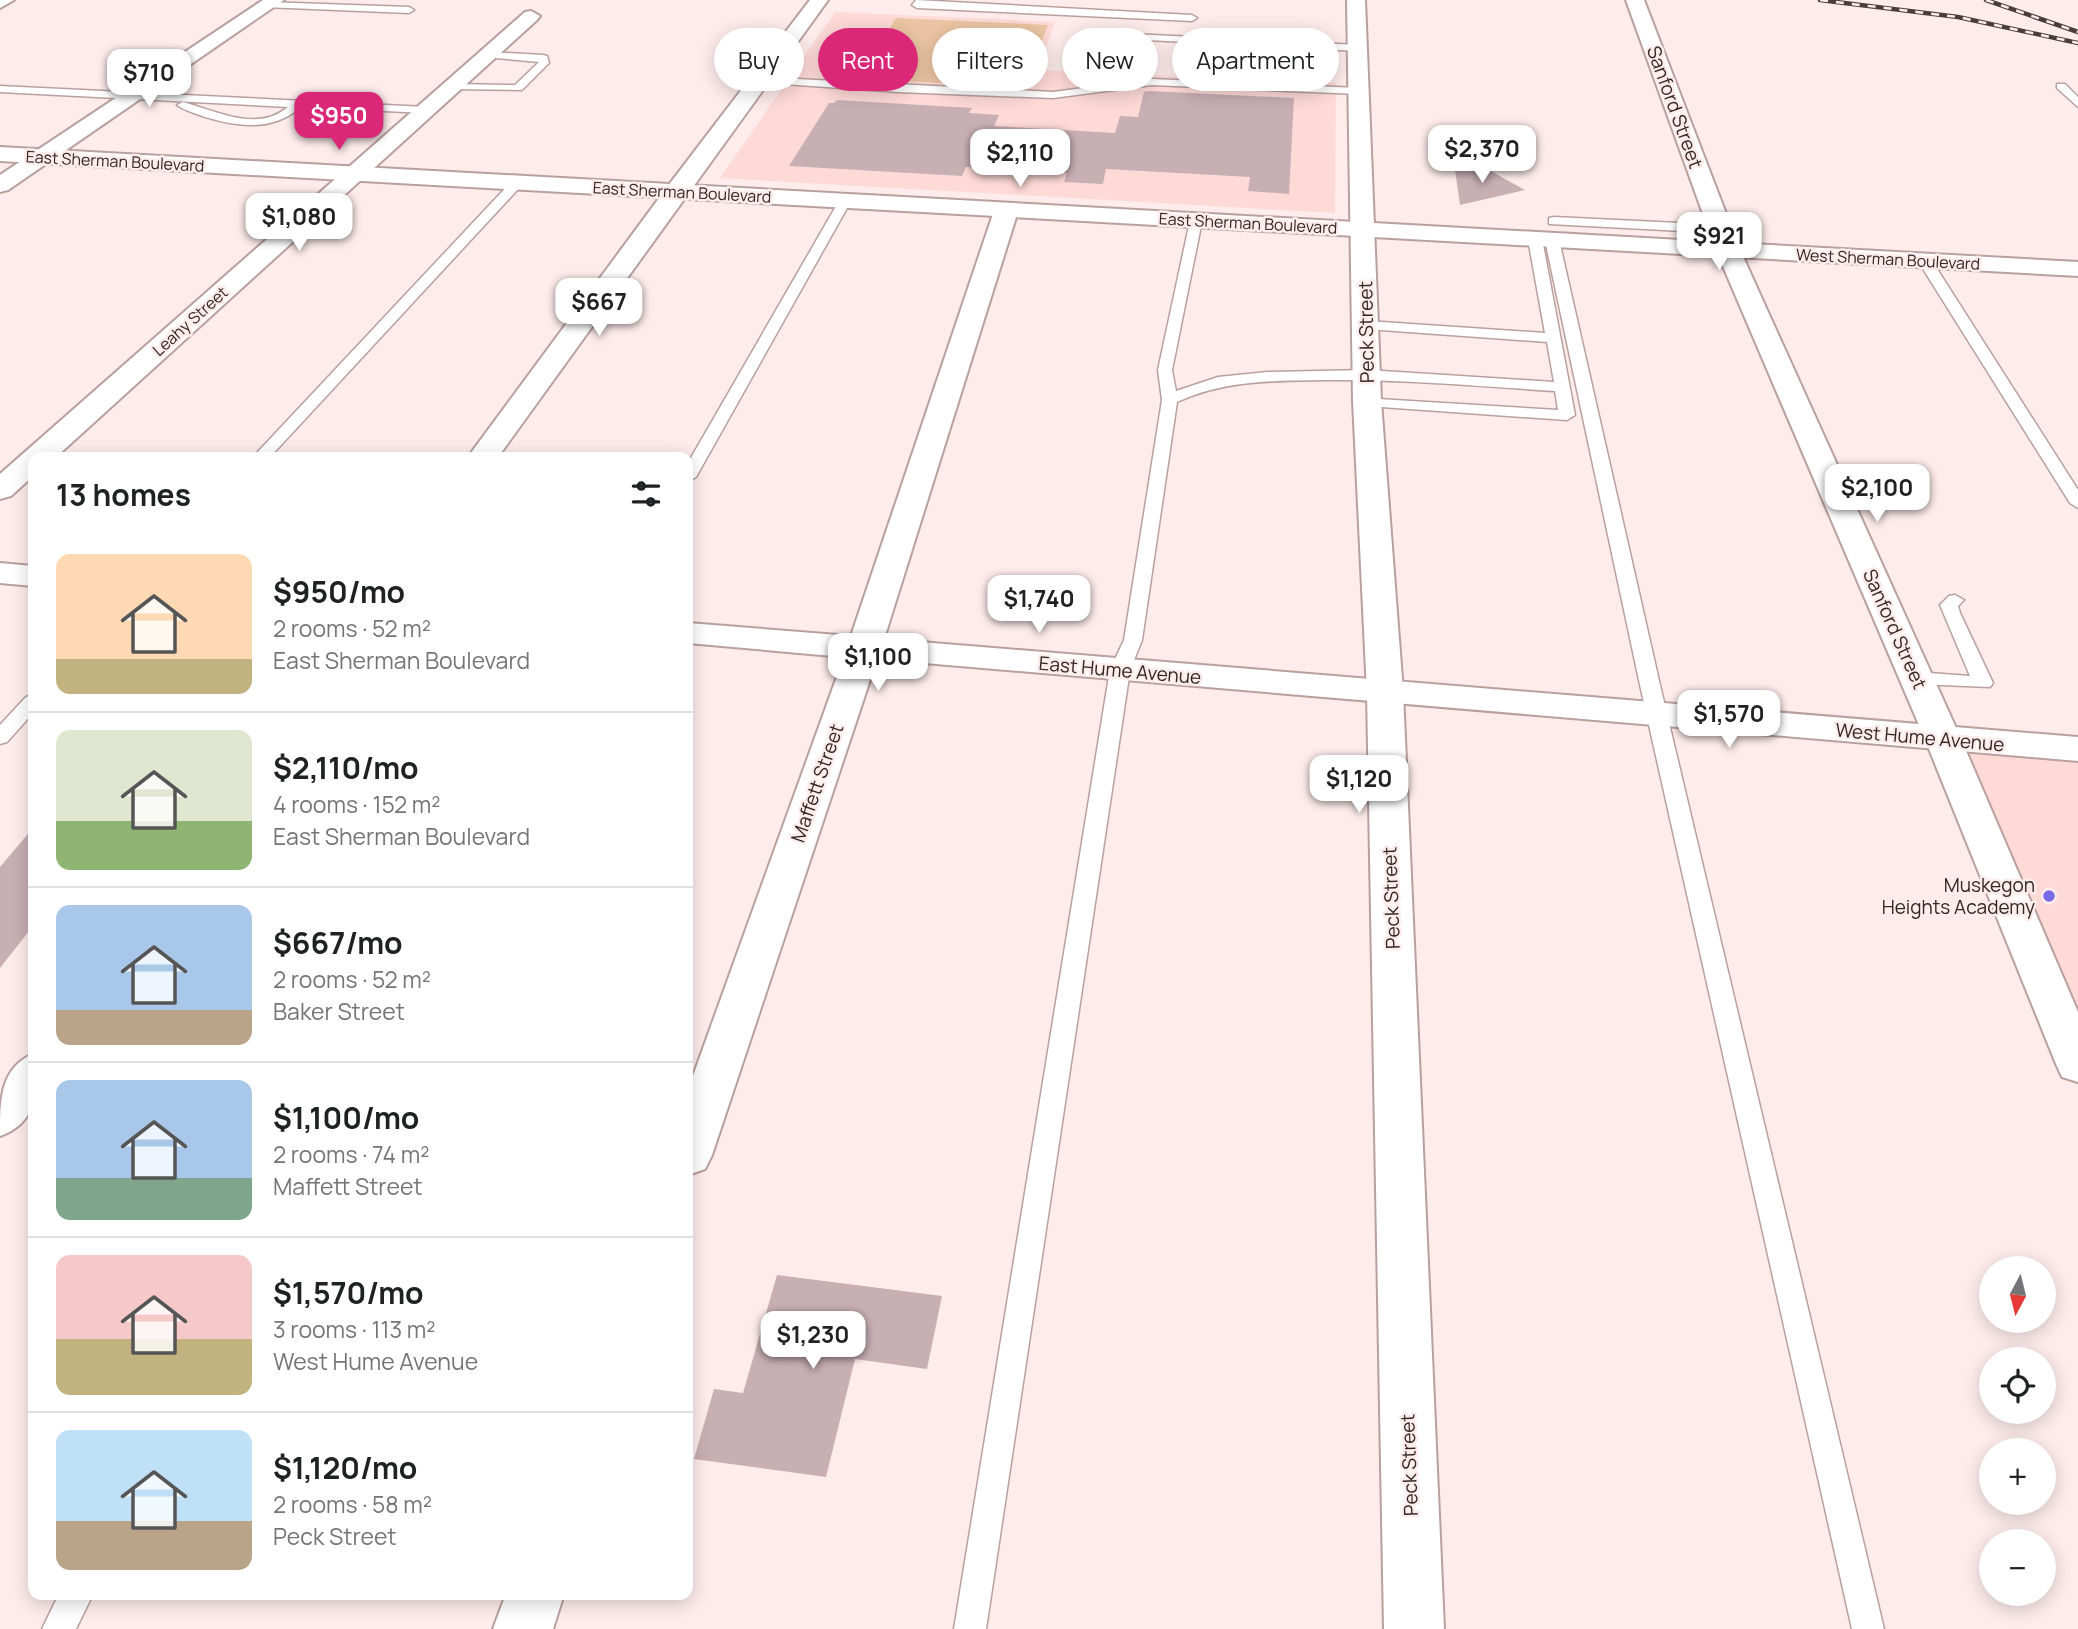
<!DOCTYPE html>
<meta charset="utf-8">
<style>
:root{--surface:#fff;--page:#f2f2f2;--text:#202124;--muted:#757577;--line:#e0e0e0;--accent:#db2777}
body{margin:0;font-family:Manrope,sans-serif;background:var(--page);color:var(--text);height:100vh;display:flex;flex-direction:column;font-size:26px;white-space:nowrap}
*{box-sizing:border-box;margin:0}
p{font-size:23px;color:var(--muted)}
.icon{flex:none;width:38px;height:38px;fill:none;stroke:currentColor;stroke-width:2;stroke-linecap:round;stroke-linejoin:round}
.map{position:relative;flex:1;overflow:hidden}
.details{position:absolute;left:28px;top:452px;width:665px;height:1148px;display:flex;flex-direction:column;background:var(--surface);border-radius:14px;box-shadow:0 4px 18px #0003}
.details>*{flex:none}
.top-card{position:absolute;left:714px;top:28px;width:665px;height:63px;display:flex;gap:14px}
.needle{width:46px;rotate:187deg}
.buttons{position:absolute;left:1979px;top:1256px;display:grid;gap:14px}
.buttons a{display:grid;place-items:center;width:77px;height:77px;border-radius:50%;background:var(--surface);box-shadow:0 4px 18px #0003;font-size:35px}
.price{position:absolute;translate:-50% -60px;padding:0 16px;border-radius:14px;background:#fff;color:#222;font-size:23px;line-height:46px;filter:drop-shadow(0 2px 4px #0008)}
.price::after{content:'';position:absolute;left:50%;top:42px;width:21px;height:16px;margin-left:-10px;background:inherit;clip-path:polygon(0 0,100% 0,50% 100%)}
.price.selected{background:var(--accent);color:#fff}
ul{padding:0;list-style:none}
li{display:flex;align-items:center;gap:21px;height:175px;padding:0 28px}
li+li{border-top:2px solid var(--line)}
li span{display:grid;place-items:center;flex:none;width:196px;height:140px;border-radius:14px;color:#555}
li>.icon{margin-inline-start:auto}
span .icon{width:84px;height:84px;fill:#fffc;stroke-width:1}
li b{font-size:30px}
h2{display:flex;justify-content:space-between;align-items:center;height:84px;padding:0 28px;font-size:30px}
.pill{padding:0 24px;border-radius:32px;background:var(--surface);box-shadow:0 4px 18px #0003;font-size:24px;line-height:63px}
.pill.selected{background:var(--accent);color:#fff}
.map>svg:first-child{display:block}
.built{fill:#fedad7}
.green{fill:#ebc5a3}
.building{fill:#c8afb4}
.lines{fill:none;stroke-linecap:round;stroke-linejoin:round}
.service-casing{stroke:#b9a09e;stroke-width:3}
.minor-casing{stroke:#b9a09e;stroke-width:4}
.tertiary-casing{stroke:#b9a09e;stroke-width:4}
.secondary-casing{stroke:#b9a09e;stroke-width:4}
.service{fill:#fff;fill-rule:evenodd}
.minor{fill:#fff;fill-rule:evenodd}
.tertiary{fill:#fff;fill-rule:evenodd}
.secondary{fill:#fff;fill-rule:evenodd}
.rail-casing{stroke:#483d3c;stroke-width:4.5}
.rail{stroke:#fdeceb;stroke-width:2.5;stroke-dasharray:8;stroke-linecap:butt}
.poi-dot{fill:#786ae5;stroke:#fdeceb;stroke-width:2.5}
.labels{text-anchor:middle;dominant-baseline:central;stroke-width:5;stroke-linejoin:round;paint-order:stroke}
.far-street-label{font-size:16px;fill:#302625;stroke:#fdeceb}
.street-label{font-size:19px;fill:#302625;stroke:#fdeceb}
.poi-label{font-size:19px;fill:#302625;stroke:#fdeceb;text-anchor:end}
</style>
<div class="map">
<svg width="2078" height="1629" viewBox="0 0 2078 1629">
<rect width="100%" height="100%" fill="#fdeceb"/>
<path class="built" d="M835,12L1055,22L1038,70L1336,83L1335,213L720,178Z
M1958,749L2078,759V1032Z"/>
<path class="green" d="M896,18L1048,25L1024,87L859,79Z"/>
<path class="building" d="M1149,91L1294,98L1289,194L1248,191L1250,177L1106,169L1103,184L1064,182L1067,173L966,167L962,176L789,166L829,103H834L837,100L972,108L969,113L999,115L994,126L1115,133L1120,116L1138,117L1144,92Z
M1478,164L1525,190L1460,205L1455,170Z
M33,828V926L0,968V867Z
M777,1275L942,1296L927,1369L855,1359L826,1477L694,1459L714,1389L743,1393Z"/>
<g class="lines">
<defs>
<path id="service" d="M916,0L1192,15L1197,18L1192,21L917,8L912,5Z
M267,2L409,7L414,10L409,13L264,7L262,5Z
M1132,34L1358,45L1363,48L1358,51L1128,39V35Z
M488,52L543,55L547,56L549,63L522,90L448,89L447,87L452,84L515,85L539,62L484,57V53Z
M759,77L1053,92L1152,79L1359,88L1365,91L1359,94L1152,85L1053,98L898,92L755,82V78Z
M2057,84H2065L2078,97V107L2057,88Z
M0,86L426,107L432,110L426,113L301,107C272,132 237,127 202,116C194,113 184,110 177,105L183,102C217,111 257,133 288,107L0,92Z
M516,180L520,181V187L270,457H253L512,181Z
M845,197L851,201L696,477L688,482V463L839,201Z
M1196,217L1202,221L1172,370L1176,391L1218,377L1267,372L1367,370L1554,382L1547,342L1367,329L1360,325L1367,321L1545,333L1528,239L1535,235L1542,239L1575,415L1567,420L1367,406L1359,401L1362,398L1558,410L1555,391C1478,386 1401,379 1324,380C1272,381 1225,380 1177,402L1142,640L1130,670L986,1629H954L1110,670L1124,640L1162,400L1158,370L1190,221Z
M1554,217L1721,225L1727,229L1721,233L1549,224V218Z
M1552,236L1559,240L1660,685L1884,1629H1852L1640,685L1545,240Z
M1925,257L1932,261L2078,490V508L2070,503L1918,261Z
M1955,595L1964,600L1958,606L1960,613L1993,683L1990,687L1916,684L1909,682L1906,678L1909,674L1916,672L1970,676L1940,605L1949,596Z
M33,695V713L7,742L0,744V725L26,697Z
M59,1594H93L76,1629H42Z"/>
<path id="minor" d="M0,0H14L0,8Z
M263,0H284L8,190L0,192V175Z
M810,0H828L498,457H468L668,186Z
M531,11L540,16L537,20L56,457H33V476L11,496L0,499V474L525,12Z
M1006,204L1014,206L1018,211L884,639L2078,737V761L877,659L712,1155L705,1169L688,1175V1090L844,657L688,643V623L851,636L994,211L998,206Z
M0,563L33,566V586L0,583Z
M33,1054C35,1090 40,1122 0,1136C0,1100 0,1068 33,1054Z
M506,1594H564L553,1629H493Z"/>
<path id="tertiary" d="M1347,0H1365L1381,401L1403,692L1444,1629H1384L1367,692L1353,401Z
M1626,0H1644L1740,250L1961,739L2078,1012V1082L2062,1077L2056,1064L1925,739L1716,250Z"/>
<path id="secondary" d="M0,147L2078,262V276L0,161Z"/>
</defs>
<use href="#service" class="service-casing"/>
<use href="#minor" class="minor-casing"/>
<use href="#tertiary" class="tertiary-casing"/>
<use href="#secondary" class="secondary-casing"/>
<use href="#service" class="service"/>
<use href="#minor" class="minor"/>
<use href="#tertiary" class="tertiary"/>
<use href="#secondary" class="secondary"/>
<defs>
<path id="rail" d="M1820,0L1958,17L2078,43
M1986,0L2078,32"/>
</defs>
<use href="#rail" class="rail-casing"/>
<use href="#rail" class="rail"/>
</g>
<circle class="poi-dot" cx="2049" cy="896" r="7"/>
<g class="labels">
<g class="far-street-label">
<text transform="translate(115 161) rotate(3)">East Sherman Boulevard</text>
<text transform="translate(682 192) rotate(3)">East Sherman Boulevard</text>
<text transform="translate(1248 223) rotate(3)">East Sherman Boulevard</text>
<text transform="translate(1888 259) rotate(3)">West Sherman Boulevard</text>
<text transform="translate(190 321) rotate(-42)">Leahy Street</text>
</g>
<g class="street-label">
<text transform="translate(1675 107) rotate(70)">Sanford Street</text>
<text transform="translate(1366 332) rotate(-91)">Peck Street</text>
<text transform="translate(1895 629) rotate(66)">Sanford Street</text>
<text transform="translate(1120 670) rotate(5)">East Hume Avenue</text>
<text transform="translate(1920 737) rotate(5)">West Hume Avenue</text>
<text transform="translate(817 783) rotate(-71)">Maffett Street</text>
<text transform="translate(1391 898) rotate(-92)">Peck Street</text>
<text transform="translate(1409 1465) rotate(-92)">Peck Street</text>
</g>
<g class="poi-label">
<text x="2035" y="885">Muskegon<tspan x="2035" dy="22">Heights Academy</tspan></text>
</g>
</g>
</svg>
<div class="buttons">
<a><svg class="needle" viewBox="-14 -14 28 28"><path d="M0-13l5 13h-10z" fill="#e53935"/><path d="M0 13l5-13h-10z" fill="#757577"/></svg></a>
<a><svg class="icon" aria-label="locate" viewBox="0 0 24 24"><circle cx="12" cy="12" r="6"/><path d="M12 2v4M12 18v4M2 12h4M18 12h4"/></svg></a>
<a>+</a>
<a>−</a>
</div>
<b class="price" style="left:149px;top:109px">$710</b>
<b class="price selected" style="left:339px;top:152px">$950</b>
<b class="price" style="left:1482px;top:185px">$2,370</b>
<b class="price" style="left:1020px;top:189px">$2,110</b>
<b class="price" style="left:299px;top:253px">$1,080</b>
<b class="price" style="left:1719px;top:272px">$921</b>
<b class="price" style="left:599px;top:338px">$667</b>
<b class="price" style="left:1877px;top:524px">$2,100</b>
<b class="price" style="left:1039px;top:635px">$1,740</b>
<b class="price" style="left:878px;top:693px">$1,100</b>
<b class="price" style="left:1729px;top:750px">$1,570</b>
<b class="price" style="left:1359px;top:815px">$1,120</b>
<b class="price" style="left:813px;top:1371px">$1,230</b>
<div class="top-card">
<a class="pill">Buy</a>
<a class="pill selected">Rent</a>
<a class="pill">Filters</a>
<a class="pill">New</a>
<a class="pill">Apartment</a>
</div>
<section class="details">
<h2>13 homes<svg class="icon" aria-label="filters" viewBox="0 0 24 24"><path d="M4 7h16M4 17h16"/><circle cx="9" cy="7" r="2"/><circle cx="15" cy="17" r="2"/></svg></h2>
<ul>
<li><span style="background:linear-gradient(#ffd9b3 75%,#c2b280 0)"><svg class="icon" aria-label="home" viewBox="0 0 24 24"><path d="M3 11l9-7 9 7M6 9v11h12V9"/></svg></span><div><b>$950/mo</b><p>2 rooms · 52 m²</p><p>East Sherman Boulevard</p></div></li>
<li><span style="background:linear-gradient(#dfe7d0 65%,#8fb573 0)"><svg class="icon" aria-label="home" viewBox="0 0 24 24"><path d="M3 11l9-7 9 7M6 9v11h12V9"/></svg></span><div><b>$2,110/mo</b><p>4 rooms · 152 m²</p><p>East Sherman Boulevard</p></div></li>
<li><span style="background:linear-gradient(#a9c7e8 75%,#b9a48a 0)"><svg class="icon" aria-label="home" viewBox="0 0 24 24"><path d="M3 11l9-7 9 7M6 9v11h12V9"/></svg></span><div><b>$667/mo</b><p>2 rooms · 52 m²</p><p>Baker Street</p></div></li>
<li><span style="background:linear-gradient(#a9c7e8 70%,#7fa58c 0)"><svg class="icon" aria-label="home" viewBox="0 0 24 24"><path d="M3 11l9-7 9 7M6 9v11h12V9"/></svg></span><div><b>$1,100/mo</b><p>2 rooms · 74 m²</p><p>Maffett Street</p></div></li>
<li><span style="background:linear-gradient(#f6c9c9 60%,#c2b280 0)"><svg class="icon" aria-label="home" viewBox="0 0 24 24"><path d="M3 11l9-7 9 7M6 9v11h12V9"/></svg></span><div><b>$1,570/mo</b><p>3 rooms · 113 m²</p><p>West Hume Avenue</p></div></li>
<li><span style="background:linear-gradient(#bfe0f5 65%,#b9a48a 0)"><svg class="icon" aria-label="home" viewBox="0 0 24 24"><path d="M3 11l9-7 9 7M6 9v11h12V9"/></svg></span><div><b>$1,120/mo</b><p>2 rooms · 58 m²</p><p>Peck Street</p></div></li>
</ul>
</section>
</div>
